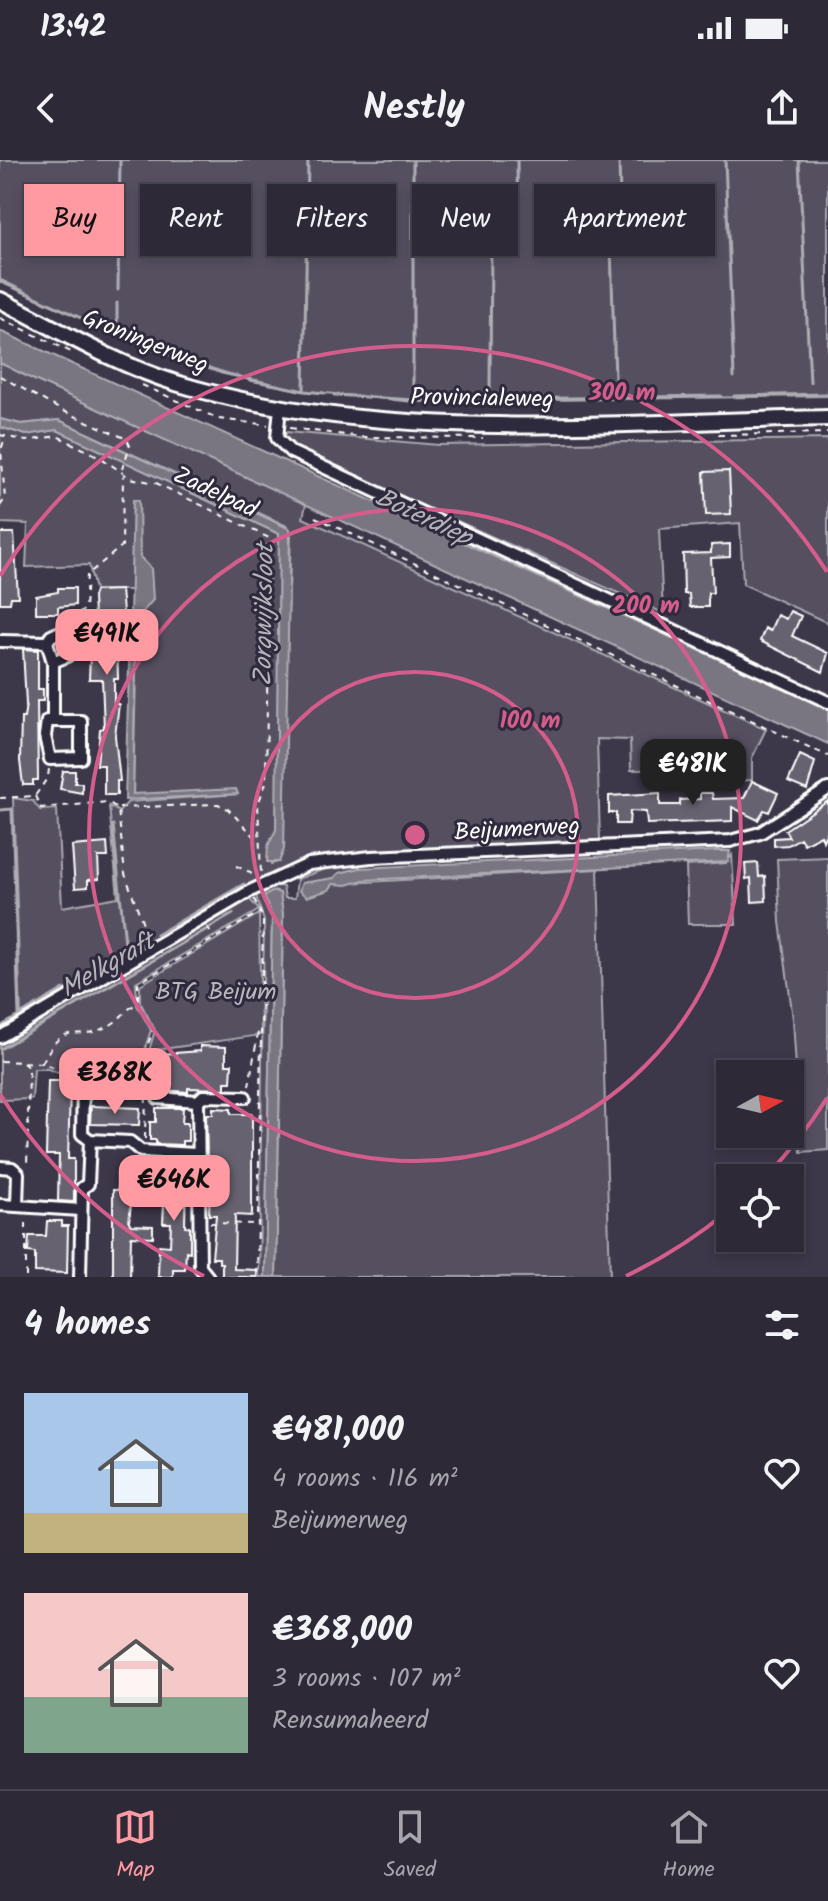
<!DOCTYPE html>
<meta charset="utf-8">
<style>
:root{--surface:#2d2937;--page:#35313f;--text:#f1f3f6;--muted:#a7a6ad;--line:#484552;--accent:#ff9aa2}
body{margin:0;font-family:Kalam,sans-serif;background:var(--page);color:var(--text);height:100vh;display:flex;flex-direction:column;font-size:30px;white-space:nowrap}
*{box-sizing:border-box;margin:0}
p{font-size:26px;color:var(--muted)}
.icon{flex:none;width:44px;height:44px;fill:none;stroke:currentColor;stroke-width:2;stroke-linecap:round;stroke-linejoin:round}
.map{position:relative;height:1117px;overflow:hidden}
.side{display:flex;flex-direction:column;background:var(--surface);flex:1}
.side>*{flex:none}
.top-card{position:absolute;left:24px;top:24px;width:780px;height:72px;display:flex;gap:16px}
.needle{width:52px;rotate:82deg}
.controls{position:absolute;left:716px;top:900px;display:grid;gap:16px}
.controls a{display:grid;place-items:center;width:88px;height:88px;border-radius:0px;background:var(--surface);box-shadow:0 4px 12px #0003,0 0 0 2px var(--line);font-size:40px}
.price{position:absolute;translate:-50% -68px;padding:0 18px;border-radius:16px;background:var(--accent);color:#111;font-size:26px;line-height:52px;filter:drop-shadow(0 2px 4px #0008)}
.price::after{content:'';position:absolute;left:50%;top:48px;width:24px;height:18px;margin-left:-12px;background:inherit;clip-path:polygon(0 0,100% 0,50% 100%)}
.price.active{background:#222;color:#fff}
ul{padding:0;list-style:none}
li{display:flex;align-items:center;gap:24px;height:200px;padding:0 24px}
li span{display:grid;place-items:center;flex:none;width:224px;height:160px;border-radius:0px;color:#555}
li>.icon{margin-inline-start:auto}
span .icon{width:96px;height:96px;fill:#fffc;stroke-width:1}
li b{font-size:34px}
h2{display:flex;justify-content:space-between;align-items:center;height:96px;padding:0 24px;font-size:34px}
.pill{padding:0 28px;border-radius:0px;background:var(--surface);box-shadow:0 4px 12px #0003,0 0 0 2px var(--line);font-size:28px;line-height:72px}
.pill.active{background:var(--accent);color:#111}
.status{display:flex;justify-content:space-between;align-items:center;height:56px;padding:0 40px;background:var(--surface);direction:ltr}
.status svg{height:22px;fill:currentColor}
header{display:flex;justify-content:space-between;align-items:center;height:104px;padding:0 24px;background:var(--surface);font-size:36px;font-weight:700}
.menu{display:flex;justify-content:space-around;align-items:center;height:112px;border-top:2px solid var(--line);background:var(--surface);font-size:22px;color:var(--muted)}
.menu a{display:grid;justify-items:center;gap:4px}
.menu .active{color:var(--accent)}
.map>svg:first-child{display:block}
.green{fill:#555060;stroke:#aaa8b0;stroke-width:2}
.water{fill:#797682;stroke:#afadb4;stroke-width:2}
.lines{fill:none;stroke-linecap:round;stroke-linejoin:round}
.stream{stroke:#afadb4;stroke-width:3}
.building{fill:#666270;stroke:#fff;stroke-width:2}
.street-casing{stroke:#fff;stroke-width:16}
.secondary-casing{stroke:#fff;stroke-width:20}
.path{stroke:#fff;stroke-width:2;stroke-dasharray:6 6;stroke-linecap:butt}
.street{stroke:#2f2a3d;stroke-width:10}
.secondary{stroke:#2f2a3d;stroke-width:14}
.ring{fill:none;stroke:#d45d8c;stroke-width:4}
.labels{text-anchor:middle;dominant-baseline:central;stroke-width:6;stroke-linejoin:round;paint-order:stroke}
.street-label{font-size:24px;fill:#fff;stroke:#2f2a3d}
.park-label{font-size:24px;fill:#bbb9bf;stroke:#2f2a3d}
.water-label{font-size:26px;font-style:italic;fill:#b5b4ba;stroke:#2f2a3d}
.centre{fill:#d45d8c;stroke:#2f2a3d;stroke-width:4}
.ring-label{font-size:24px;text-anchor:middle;font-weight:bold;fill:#d45d8c;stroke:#2f2a3d;stroke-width:6;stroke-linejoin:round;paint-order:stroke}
</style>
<div class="status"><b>13:42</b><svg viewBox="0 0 49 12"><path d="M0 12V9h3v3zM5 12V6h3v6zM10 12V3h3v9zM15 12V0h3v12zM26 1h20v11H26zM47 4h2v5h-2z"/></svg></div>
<header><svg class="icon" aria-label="back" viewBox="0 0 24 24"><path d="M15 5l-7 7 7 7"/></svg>Nestly<svg class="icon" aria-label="share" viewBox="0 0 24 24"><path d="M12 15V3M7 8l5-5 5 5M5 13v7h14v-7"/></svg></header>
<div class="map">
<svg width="828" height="1117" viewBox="0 0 828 1117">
<rect width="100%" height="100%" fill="#3c3749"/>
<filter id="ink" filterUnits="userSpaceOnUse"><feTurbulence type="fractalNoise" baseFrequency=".0125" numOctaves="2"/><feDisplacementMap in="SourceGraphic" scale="16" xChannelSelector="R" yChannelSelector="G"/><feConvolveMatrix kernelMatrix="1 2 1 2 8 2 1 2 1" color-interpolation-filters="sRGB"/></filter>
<g filter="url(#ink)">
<path class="green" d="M0,0H828V236L414,242L305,231L252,221L153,190L0,122Z
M0,203L306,344L303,358L766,569L752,598V620L713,622L712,609L631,610L630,580L597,579L600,680L326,696L296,702L21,858L13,638L33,641L40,650L57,649L62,747L118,737L109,646L119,652L128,642L238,634L139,636L133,633L137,475L131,472L130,457H138L139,340H133L131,430H95L89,405L26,407L28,364L0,363V267L26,275L57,270L279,374L277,637L276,670L268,689L271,704L279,702L291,375L287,366L59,260L21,264L0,259Z
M286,272L439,285L828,279V463L743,424L740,363L659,369L663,453L294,288L285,278Z
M732,695L736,764H688L686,706L726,703Z
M828,697V990L801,992L793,859L780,762L777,699Z
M358,704L360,708L332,719L331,724L598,709L610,1117H276L283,755L280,733L265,741L272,756L265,1117H259L264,761L255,733L274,724L283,727L285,738H295L297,719L325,709Z
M248,737L259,750L136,822L137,845L151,870L146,885L144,917L74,919L48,909H34L32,939L0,940V883Z
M259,754L261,875L149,891L155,870L140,842V825Z"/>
<path class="water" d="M0,171L828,549V584L30,218L0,203Z
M0,259L21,264L59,260L290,369L284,689L279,702H267L268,686L276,670L279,374L57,270L26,275L0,267Z
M133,340H139L140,397L151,408L153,440L138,457H130Z
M136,472L133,634L236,629L238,634L125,640L130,473Z
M718,691H730L728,702L363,720L347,725L333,724L329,730L307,737L299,731L302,723L334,718L339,713L360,708Z
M274,731L280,733L283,755L276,1117H265L272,757L264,736Z"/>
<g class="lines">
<path class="stream" d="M308,0L304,231L324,233
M413,0V228
M725,0L734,217
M799,0L810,222
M0,120L117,175
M118,130L120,0
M117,143V175L222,213L304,231
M615,219L611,86L621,78L619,0
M490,229L491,78L518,74L517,0
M334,235L414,240L721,236
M734,236L828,234
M0,650L12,649L19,856
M113,665L126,793
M156,775L244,724
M80,820L142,784
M0,867L64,829
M0,889L233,754"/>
</g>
<path class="building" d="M729,311L731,354L706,355L704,312Z
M0,373H14L18,437H11L10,443H0Z
M730,384V397L711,398L713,433H708V447H690L689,434H684L683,394L711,393V385Z
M58,428H75V445L58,447V453H36V436L58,432Z
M121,430L124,463L122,482H117L118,519H114V544H119L115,576L120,621H117V635H104V605H97L100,569L104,568L102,519H89L91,474H95L93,437L95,431Z
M790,451L801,456L792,476L828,493L823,512L760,481L765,468L770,471L777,455L786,459Z
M23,489L38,490V529H43V541H37L38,620H33V625H23L20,601L21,558H24L26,544Z
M800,595L815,602L807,630L788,622Z
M63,611H75V623H82V633L60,629Z
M752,621L778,633L769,652L764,650L758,660L732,647V661L647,664L646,652L630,651L629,664H616V653H609V636L660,633V645H680V640L700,639V633H712L713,639L744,638Z
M828,641V670L823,681L821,675L804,684L800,678L788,685L774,686V678L789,677L785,670Z
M107,683L108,697H98L99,719L88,720V727L75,728L72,686Z
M758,703L759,717L765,716L766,741L752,742L751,718L746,719L745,704Z
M200,886L226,887V904H232L231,922H225V929L188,928V932L162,930V926H156V908H162V894L200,891Z
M48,921H65V928L70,929L68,999H74V1042L58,1041L59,995H46Z
M91,946L140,948L139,965L90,964Z
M156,948H183L182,963H188V981H182V985L156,984V980H150V962H156Z
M213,948L231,949V954H252V1056L235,1055L234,1109L257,1110V1117H222V1103H219V1098H212L216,1055H209L211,999H207L206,954H213Z
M119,1006L135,1007L129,1062L131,1065L153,1066V1077L131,1076L130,1117H113V1030H118Z
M165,1009H180V1015H186L185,1066L190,1067V1092L186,1091L185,1109H173V1117H158L159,1085L170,1086L171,1063H163L164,1044H148V1036H164Z
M47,1061H62V1066H68L67,1113L35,1112V1093L28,1092L29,1076H46Z"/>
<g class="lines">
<defs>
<path id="street" d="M280,248L277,278L291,292L828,542
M0,481L47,482L53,502V561H47L45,576L50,599L81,598V561H53
M47,482L51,476L62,471L69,475L67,496L53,502
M0,877L250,731L309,704L371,697L730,681L760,673L828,629
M83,926L82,974L90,980
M158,938L198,941L203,936L245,937
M198,941L200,1107L208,1117
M0,1007L12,1008L18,1013L17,1046
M0,1045L81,1050
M80,1117L82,1028L88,1024L90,980L130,982L141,991L196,994"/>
<path id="secondary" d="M0,140C57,169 115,204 176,223C378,285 618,262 828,258"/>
</defs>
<use href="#street" class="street-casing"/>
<use href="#secondary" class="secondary-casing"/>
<path class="path" d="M0,158L71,192
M0,216L61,250L127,279L130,286L122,309
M142,225L219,259L268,265
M290,268L361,277L483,278
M0,275L26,281L57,276L100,297L130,318L156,323L269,378L266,623L258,644L261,714
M718,275L828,273
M0,346L5,339L1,290L5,278
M315,357L828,596
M69,461L85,449L87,415L122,386L123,316
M35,636L41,648L108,642L118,649L125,714L149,780
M0,638L35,636L48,617L49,609
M119,648L218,644L228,649L258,680
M236,706L250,712L253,718
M254,739L263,758L257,1117
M207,767L214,778
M0,901L42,903L76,916
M23,902L29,909L27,1007
M42,903C67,855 73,885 108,866C120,861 124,850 138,843
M249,926L259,867
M145,979L147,887L153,870L138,843V823L260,752
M210,1063L258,1064
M26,1117V1057"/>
<use href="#street" class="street"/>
<use href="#secondary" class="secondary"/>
</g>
</g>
<g class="ring">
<circle cx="415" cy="675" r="163"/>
<circle cx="415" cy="675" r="326"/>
<path d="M827 938A489 489 0 0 1 764 1018M729 1050A489 489 0 0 1 626 1116M204 1116A489 489 0 0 1 0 934M0 416A489 489 0 0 1 827 412"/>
</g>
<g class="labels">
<g class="street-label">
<text transform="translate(145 182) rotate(22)">Groningerweg</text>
<text transform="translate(482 239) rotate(1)">Provincialeweg</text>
<text transform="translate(215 333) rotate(25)">Zadelpad</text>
<text transform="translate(517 670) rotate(-3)">Beijumerweg</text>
</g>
<g class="park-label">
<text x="216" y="832">BTG Beijum</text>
</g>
<g class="water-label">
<text transform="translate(423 358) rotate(25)">Boterdiep</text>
<text transform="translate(265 455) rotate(-89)">Zorgwijksloot</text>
<text transform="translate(108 806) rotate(-30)">Melkgraft</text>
</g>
</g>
<circle cx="415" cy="675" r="12" class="centre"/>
<g class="ring-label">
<text x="622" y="240">300 m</text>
<text x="646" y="453">200 m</text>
<text x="530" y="568">100 m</text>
</g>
</svg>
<div class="controls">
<a><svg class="needle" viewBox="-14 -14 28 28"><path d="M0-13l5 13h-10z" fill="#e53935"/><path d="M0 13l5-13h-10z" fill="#a7a6ad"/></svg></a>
<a><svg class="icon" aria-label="locate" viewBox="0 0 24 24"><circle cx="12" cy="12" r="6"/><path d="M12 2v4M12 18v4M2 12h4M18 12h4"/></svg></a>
</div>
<b class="price" style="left:107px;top:517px">€491K</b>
<b class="price active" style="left:693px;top:647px">€481K</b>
<b class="price" style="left:115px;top:956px">€368K</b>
<b class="price" style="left:174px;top:1063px">€646K</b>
<div class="top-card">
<a class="pill active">Buy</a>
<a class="pill">Rent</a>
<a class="pill">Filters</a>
<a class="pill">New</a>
<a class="pill">Apartment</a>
</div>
</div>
<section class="side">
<h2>4 homes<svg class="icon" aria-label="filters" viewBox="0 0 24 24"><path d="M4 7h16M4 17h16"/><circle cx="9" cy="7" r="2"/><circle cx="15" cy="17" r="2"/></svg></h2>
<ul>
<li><span style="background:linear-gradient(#a9c7e8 75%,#c2b280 0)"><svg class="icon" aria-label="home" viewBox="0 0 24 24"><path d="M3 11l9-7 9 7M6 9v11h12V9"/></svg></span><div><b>€481,000</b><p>4 rooms · 116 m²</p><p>Beijumerweg</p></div><svg class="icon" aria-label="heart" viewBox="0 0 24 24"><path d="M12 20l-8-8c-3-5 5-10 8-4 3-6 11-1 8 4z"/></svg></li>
<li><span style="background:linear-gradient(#f6c9c9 65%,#7fa58c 0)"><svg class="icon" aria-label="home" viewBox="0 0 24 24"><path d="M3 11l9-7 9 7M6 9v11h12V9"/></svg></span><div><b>€368,000</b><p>3 rooms · 107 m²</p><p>Rensumaheerd</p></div><svg class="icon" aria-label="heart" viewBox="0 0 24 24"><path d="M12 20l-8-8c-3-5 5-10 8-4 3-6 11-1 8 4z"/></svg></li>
</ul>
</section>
<nav class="menu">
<a class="active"><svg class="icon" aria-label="map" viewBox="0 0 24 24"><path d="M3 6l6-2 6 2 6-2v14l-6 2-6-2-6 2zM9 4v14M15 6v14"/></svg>Map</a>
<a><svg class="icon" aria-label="saved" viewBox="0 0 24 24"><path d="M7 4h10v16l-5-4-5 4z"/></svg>Saved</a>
<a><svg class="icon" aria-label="home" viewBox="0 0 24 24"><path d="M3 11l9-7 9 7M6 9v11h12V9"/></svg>Home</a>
</nav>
